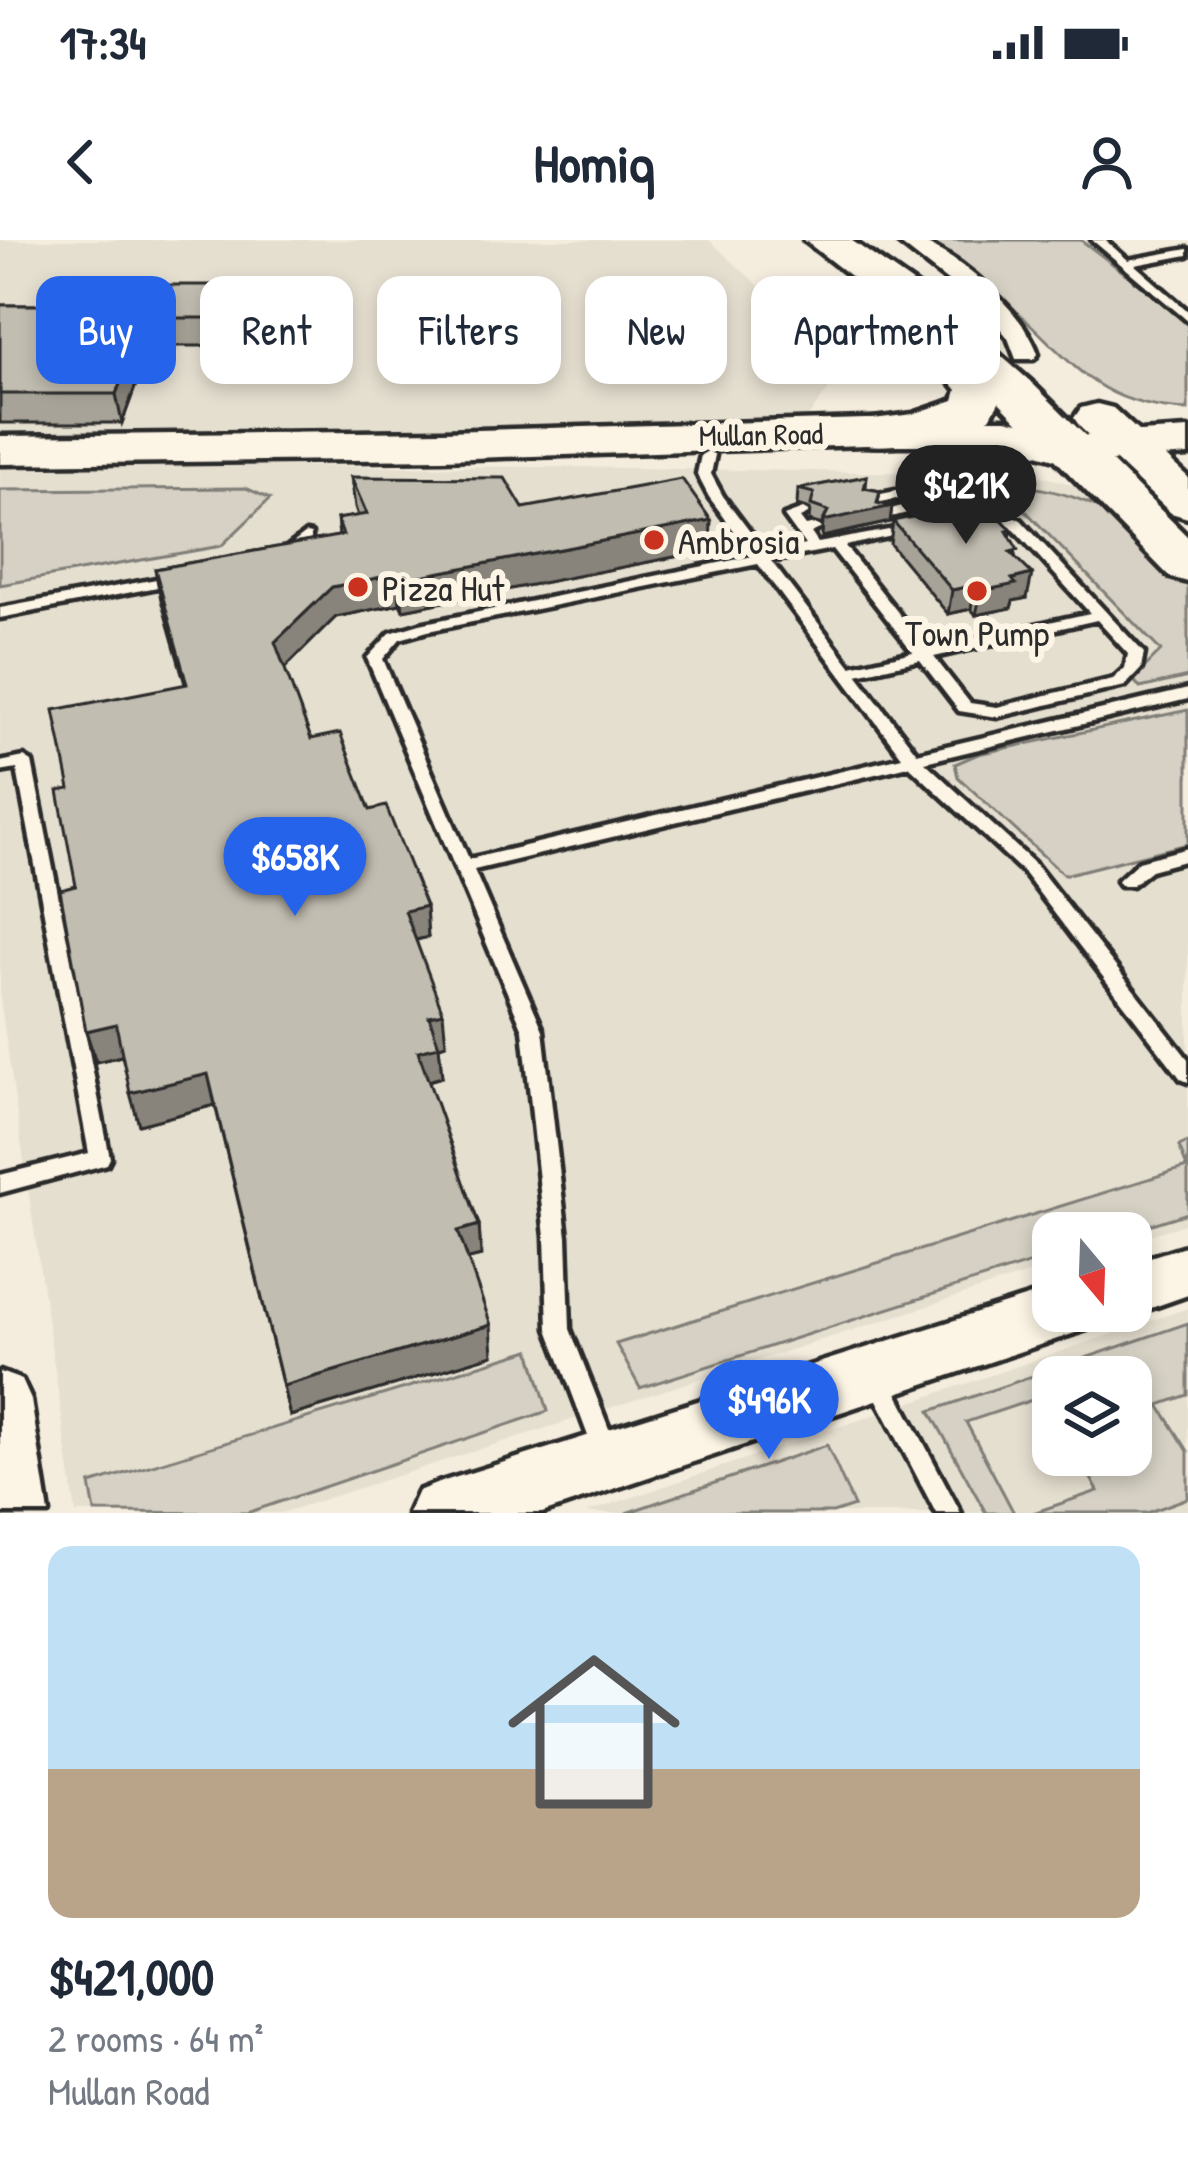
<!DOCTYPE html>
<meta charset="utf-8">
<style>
:root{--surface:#fff;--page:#f2f2f3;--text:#1f2937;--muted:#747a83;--accent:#2563eb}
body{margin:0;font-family:"Patrick Hand",sans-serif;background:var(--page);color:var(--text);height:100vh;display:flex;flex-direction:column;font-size:45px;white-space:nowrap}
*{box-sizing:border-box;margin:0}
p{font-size:39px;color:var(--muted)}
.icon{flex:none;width:66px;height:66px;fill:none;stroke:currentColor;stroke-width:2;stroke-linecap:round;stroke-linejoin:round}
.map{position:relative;height:1273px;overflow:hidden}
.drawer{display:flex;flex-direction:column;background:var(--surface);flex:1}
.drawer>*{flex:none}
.banner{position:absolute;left:36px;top:36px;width:1116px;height:108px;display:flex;gap:24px}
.needle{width:78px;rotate:161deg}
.fabs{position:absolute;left:1032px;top:972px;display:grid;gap:24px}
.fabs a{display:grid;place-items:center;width:120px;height:120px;border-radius:24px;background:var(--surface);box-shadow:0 6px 18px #0003;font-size:60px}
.price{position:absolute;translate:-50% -102px;padding:0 27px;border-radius:42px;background:var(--accent);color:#fff;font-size:39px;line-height:78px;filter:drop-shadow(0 3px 6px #0008)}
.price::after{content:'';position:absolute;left:50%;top:72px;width:36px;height:27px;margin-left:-18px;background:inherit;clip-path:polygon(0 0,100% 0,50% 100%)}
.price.active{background:#222;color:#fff}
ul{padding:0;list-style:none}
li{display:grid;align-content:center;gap:24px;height:636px;padding:0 48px}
li span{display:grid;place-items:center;height:372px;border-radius:24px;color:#555}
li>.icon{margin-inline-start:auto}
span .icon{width:216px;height:216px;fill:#fffc;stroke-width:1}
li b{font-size:51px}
.tag{padding:0 42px;border-radius:24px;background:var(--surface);box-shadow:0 6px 18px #0003;font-size:42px;line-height:108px}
.tag.active{background:var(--accent);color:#fff}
.status{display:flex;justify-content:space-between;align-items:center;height:84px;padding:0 60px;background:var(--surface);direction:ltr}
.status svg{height:33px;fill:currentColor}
header{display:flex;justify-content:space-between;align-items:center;height:156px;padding:0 48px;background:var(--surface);font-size:54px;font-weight:700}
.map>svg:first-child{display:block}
.built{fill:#e5dfd0;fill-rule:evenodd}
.green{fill:#d6d1c4;stroke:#807e78;stroke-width:3}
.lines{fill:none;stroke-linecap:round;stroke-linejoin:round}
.service-casing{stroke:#2b2b2b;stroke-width:9}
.minor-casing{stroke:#2b2b2b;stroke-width:9}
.tertiary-casing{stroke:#2b2b2b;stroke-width:9}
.primary-casing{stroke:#2b2b2b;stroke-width:9}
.trunk-casing{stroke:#2b2b2b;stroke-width:9}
.service{fill:#fcf5e5;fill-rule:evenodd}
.minor{fill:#fcf5e5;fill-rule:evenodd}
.tertiary{fill:#fcf5e5;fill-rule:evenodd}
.primary{fill:#fcf5e5;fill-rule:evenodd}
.trunk{fill:#fcf5e5;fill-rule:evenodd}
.wall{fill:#a7a398;stroke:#2b2b2b;stroke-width:3}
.shaded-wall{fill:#88847c;stroke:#2b2b2b;stroke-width:3}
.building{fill:#c2bdb1;stroke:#2b2b2b;stroke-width:3}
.poi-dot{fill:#c8321e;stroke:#fcf5e5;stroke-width:4.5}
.labels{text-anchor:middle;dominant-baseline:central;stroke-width:12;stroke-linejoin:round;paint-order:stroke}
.far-street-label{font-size:30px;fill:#2b2b2b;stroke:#fcf5e5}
.poi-label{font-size:36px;fill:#2b2b2b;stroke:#fcf5e5;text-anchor:start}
</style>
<div class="status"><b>17:34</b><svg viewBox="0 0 49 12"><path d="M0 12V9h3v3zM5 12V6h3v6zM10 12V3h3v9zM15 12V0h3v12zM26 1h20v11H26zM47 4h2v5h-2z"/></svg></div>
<header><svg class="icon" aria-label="back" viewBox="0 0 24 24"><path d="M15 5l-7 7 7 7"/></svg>Homiq<svg class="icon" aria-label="person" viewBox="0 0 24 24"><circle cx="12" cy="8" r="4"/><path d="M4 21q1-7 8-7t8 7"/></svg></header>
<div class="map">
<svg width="1188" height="1273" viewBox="0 0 1188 1273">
<rect width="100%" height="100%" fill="#f4edde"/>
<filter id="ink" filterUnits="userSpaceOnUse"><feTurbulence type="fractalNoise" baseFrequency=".00833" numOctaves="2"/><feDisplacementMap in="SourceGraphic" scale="24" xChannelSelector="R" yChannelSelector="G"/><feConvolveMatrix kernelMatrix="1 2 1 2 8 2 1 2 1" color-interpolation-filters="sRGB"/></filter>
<g filter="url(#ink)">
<path class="built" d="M0,0H709L846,126L802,185L440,196H0Z
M0,225L568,227L1039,235L1076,246L1115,274L1188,346V983L1131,1001V993H1053V1026L281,1273H76L0,759Z
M1188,1068V1273H586ZM1053,1137H1131V1215H1053Z"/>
<path class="green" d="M923,0H1081L1188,81V170C1097,166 1075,124 1014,69C986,44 953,23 923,0Z
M936,240C998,241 1076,244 1127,286C1149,303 1168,326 1188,346V437L1140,448L1133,439L1161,411L1018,263Z
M246,248L270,259L221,306L0,345V250Z
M1188,470V604L1064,635L958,537L955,524L978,514Z
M1188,902V973L1124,993H1053V1016L640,1148L616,1104L1187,927L1179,906Z
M1188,1083V1155L1159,1165L1188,1211V1258L1147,1273H1033L1098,1251L1078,1215H1131V1137H1053V1171L1044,1156L966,1182L1014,1273H986L930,1171Z
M530,1110L548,1171L247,1273L95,1272L90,1244Z
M827,1205L854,1266L833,1273H626Z"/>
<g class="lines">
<defs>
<path id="service" d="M1092,0H1105L1128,20L1188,9V15L1135,25L1188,71V81Z
M708,211L715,215L711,234L723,256L766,313L805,305L784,276L803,269L810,273L800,278L806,286L815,284L822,288L811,293L818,303L916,285V291L845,306L927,409L1090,373L1011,286C994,277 977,283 966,275C983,264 1004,271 1021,280L1144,413L1141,429L1125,446L997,477L959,471L920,420L857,434L917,513L1188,449V459L925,522L1035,624L1188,819V842L1181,839L1023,632L909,526L474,630L543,790L567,997L570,1089L618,1212L614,1220L606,1223L598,1220L594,1212L548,1089L545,997L523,790L367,418L390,393L420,384L753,316L709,257L697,234L701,215ZM832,309L913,412L851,426L771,321ZM758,324L902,517L469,619L383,419L400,399L428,391ZM1097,380L1128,414L1125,428L1113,439L997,467L970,463L934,417Z
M896,251L931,259L962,279L960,282H950L926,268L884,279L877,275L879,272L914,263L896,259L871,264L864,260L866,257Z
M306,293L311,294V300L286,322H276V316Z
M178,335L183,336V342L0,378V368Z
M24,517L32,522L110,918L107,924L100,926L0,953V935L89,913L17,529L0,532V522Z
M1188,608V620L1151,630L1132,645H1120L1117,641L1139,621Z
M876,1125L884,1128L961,1273H936L864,1135L868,1128Z"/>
<path id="minor" d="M895,0C903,0 915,0 923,2C963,20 1024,72 1038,114L1034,119H1016L1008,98L986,71Z"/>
<path id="tertiary" d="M1188,1005V1055L1131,1075L1121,1071H1131V1023Z
M1053,1049V1071H1096L1087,1089L542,1273H408L418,1251L441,1242Z
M0,1132L22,1140L31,1160L49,1273H0Z"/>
<path id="primary" d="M866,179H1006L1076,196L1188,189V215L1073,224L1005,205H866L443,219L0,224V196L443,191Z"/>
<path id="trunk" d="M804,0H851L937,60L1031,142L1188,297V342L1170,337L999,162L990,178C945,194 898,214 849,202L843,192L849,182L913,174L954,160L957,150L921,107L929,97Z
M1097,164L1113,168L1188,237V278L1171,273L1081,188L1074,178L1081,168Z"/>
</defs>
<use href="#service" class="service-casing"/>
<use href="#minor" class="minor-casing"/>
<use href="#tertiary" class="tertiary-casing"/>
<use href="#primary" class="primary-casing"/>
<use href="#trunk" class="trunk-casing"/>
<use href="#service" class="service"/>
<use href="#minor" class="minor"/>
<use href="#tertiary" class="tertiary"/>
<use href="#primary" class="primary"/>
<use href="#trunk" class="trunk"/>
</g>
<path class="wall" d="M0,65H111L285,72L276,106H175L172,117H146L122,183H0Z
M867,236L866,248L880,251L878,263L892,266L890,282L822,297L823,285L809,281L810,269L797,265L798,249Z
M351,237L523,268L710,310L403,370L400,364L336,377L284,428L311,499L370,570L428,697L416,700L446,804L439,806L442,837L428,841L479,985L481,1016L468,1019L493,1115L290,1176L215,865L139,885L122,816L96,822L86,791L70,549L185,444L161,360L155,329L339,296L337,279L358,276L355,267Z
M893,281L1012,290L1010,297L1027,358L1013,361L1011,368L976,375L971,369L948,374L890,304Z"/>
<path class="shaded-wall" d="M281,45L285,72L276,106L272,78Z
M170,78L175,106L172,117L167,88Z
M141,88L146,117L122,183L116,154Z
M880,251L877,269L892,266L890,282L822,297L823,281Z
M711,280L710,310L403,370L400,340Z
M397,334L400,364L336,377L280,433L275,402L332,347Z
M1032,334L1027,358L1013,361L1011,368L976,375L981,351L1012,339Z
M975,345L971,369L948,374L952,350Z
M426,666L428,697L408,702L405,671Z
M443,773L446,804L439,806L442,837L421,843L418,811L429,776Z
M116,784L125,815L96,822L86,791Z
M208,834L215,865L139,885L130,853Z
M479,985L481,1016L461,1021L458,991Z
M491,1085L493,1115L290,1176L283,1146Z"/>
<path class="building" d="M120,45H281L272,78H170L167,88H141L116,154H0V65H111Z
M867,236L864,248L880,251L877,263L892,266L823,281L828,271L811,265L814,253L798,249Z
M351,237L505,238L523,268L682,239L711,280L400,340L397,334L332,347L275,402L311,499L340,493L370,570L386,566L426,666L405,671L443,773L429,776L439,806L418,811L479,985L458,991L491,1085L283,1146L208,834L130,853L116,784L86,791L60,650L76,646L58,551L70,549L54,470L187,444L155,329L343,295L337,279L367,274Z
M985,262L1012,290L1007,291L1018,310L1010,312L1032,334L1012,339L1016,344L981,351L975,345L952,350L893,281Z"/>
</g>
<g class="poi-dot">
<circle cx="654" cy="300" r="12"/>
<circle cx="358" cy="347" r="12"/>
<circle cx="977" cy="351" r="12"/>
</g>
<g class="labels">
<g class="far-street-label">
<text transform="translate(761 194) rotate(-1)">Mullan Road</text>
</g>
<g class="poi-label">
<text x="678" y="300">Ambrosia</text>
<text x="382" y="347">Pizza Hut</text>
<text x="977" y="392" text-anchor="middle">Town Pump</text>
</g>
</g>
</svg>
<div class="fabs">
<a><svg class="needle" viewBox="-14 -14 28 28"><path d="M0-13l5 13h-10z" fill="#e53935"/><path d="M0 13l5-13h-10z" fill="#747a83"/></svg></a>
<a><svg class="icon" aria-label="layers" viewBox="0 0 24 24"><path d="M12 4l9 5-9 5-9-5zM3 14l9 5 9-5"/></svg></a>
</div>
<b class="price active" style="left:966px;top:307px">$421K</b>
<b class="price" style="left:295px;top:679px">$658K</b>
<b class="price" style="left:769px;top:1222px">$496K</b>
<div class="banner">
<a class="tag active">Buy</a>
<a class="tag">Rent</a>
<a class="tag">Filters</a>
<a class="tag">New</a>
<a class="tag">Apartment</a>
</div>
</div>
<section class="drawer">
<ul>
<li><span style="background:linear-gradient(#bfe0f5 60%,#b9a48a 0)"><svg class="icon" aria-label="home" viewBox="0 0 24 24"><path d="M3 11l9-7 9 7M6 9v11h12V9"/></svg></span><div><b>$421,000</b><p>2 rooms · 64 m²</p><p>Mullan Road</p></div></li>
</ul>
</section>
